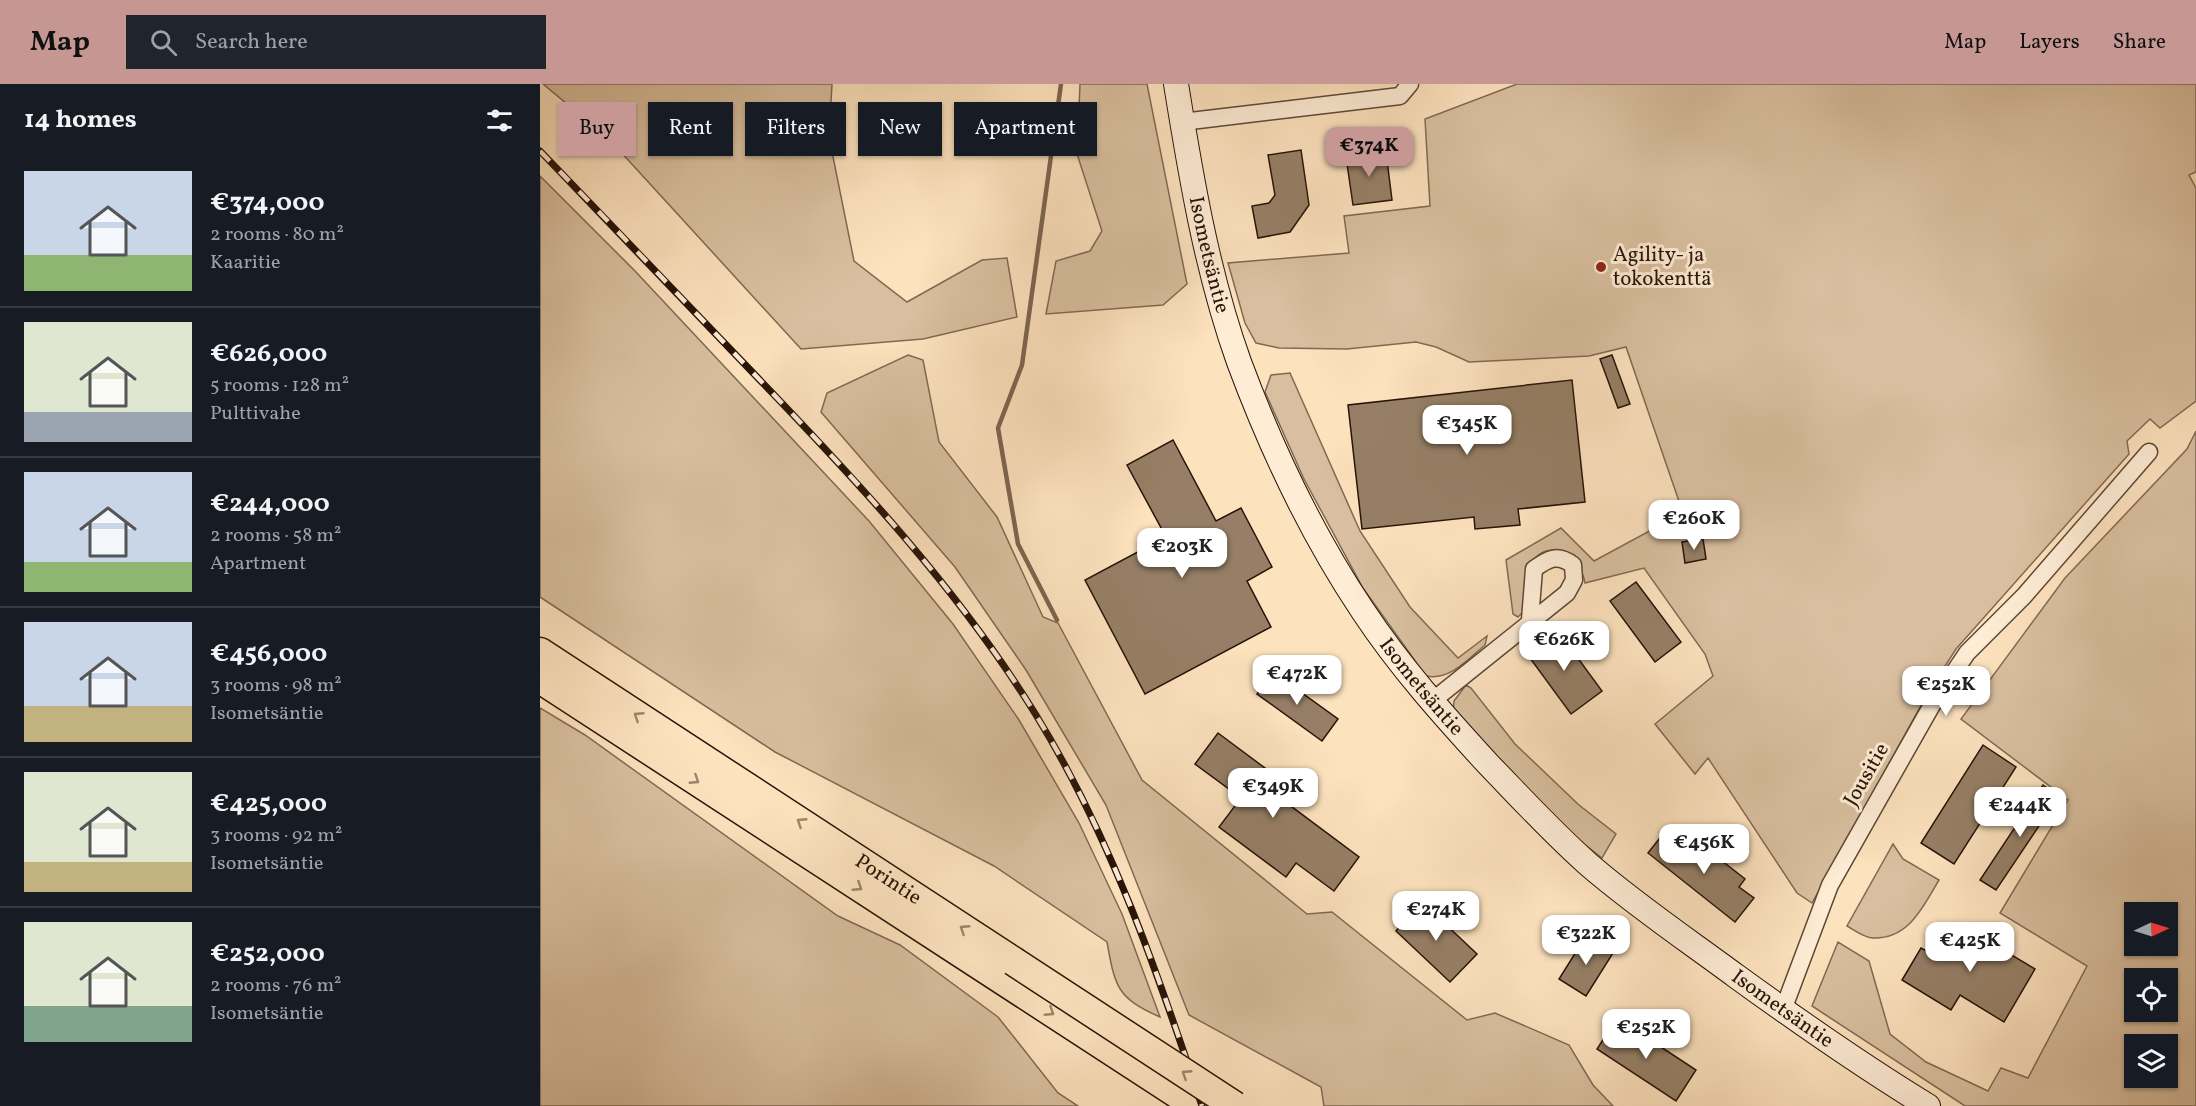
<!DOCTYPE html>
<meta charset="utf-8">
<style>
:root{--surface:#171b24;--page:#20242c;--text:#f1f3f6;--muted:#9ea1a6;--line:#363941;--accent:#c59692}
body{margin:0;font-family:Vollkorn,serif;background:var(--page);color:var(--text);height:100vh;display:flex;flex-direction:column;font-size:22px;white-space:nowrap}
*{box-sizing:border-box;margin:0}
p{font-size:20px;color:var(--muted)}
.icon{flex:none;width:33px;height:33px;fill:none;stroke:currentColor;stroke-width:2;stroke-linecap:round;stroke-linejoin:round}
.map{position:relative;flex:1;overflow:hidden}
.side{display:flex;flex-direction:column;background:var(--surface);width:540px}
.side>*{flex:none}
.banner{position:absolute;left:18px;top:18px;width:570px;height:54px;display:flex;gap:12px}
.needle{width:39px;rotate:86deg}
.fabs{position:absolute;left:1584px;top:818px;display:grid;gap:12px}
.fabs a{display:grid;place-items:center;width:54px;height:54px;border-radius:0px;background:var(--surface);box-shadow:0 2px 4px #0004;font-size:30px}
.price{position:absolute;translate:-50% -51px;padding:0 14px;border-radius:12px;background:#fff;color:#222;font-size:20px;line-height:39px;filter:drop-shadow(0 2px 3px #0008)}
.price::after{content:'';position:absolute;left:50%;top:36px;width:18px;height:14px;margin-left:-9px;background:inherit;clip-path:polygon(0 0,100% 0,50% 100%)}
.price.active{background:var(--accent);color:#111}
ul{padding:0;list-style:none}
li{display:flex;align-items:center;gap:18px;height:150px;padding:0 24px}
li+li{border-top:2px solid var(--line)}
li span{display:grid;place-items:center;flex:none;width:168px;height:120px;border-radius:0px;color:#555}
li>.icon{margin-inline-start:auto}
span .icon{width:72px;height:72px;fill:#fffc;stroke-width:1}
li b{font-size:26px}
h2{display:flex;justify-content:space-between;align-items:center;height:72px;padding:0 24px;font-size:26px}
.pill{padding:0 21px;border-radius:0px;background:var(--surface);box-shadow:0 2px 4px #0004;font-size:21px;line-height:54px}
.pill.active{background:var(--accent);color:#111}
header{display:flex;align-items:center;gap:36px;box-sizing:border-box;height:84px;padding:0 30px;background:var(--accent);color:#111}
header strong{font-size:28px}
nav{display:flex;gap:33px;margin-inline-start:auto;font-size:21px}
.search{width:420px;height:54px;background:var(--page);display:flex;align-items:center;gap:15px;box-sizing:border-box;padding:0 21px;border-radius:0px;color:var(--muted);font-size:22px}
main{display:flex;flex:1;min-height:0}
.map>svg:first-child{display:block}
.green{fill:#d9bf9f;stroke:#806953;stroke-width:1.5;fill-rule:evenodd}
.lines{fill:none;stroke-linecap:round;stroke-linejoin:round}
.stream{stroke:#7c6550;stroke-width:4.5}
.building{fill:#967f66;stroke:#271307;stroke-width:1.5}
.minor-casing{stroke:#5c4735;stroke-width:19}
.secondary-casing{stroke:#271307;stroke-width:26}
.trunk-casing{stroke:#271307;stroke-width:31}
.minor{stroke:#feecd5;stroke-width:16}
.secondary{stroke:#feecd5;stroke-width:24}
.trunk{stroke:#fde2be;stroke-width:28}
.rail-casing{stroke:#271307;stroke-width:7}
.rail{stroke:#feecd5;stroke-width:4.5;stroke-dasharray:14;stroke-linecap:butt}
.trunk-bridge-casing{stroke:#271307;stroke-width:31;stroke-linecap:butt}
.trunk-bridge{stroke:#fde2be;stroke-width:28}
.oneway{stroke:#9d856c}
.poi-dot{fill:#8f2418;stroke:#feecd5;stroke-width:2}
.labels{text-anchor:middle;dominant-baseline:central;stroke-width:6;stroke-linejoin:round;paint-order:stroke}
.street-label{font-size:21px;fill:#271307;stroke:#feecd5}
.poi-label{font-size:21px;fill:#271307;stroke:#feecd5;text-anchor:start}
</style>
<header>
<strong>Map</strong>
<div class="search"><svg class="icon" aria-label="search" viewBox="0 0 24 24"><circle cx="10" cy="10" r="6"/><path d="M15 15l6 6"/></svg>Search here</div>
<nav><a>Map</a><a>Layers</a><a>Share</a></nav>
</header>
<main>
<section class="side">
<h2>14 homes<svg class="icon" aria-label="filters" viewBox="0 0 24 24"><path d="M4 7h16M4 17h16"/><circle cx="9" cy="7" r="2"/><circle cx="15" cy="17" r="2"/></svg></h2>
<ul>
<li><span style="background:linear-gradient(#c9d6e8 70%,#8fb573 0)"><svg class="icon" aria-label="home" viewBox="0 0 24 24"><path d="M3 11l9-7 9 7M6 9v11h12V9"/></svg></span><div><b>€374,000</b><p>2 rooms · 80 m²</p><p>Kaaritie</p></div></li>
<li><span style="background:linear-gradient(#dfe7d0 75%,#9aa5b1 0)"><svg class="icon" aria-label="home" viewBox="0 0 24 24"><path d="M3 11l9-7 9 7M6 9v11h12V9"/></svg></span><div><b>€626,000</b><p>5 rooms · 128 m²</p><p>Pulttivahe</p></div></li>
<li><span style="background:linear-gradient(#c9d6e8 75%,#8fb573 0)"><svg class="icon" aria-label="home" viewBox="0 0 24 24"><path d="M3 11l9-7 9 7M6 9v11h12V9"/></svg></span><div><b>€244,000</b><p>2 rooms · 58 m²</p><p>Apartment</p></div></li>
<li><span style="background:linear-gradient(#c9d6e8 70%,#c2b280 0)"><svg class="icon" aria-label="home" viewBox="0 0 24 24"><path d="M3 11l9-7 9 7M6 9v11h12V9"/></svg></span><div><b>€456,000</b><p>3 rooms · 98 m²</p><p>Isometsäntie</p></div></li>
<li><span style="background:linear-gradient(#dfe7d0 75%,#c2b280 0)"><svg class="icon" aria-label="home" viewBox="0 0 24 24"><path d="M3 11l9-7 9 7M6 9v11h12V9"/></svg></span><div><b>€425,000</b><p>3 rooms · 92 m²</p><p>Isometsäntie</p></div></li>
<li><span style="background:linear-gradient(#dfe7d0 70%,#7fa58c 0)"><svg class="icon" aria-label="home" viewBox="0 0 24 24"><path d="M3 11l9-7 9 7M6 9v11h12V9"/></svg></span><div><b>€252,000</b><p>2 rooms · 76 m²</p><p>Isometsäntie</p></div></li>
</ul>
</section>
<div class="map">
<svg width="1656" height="1022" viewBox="0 0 1656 1022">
<rect width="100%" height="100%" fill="#fde2be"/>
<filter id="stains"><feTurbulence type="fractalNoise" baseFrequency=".00333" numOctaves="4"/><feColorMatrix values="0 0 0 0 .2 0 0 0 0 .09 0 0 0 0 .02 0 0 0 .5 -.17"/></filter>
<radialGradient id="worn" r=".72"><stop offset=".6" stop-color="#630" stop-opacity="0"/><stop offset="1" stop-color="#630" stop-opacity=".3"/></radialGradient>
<path class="green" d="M3,0H292L289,53L314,177L367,218L442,176L467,174L477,233L383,255L261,265L68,54Z
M540,0H607L647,200L623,221L506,230L516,177L550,167L562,147L537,70Z
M977,0H1656V88L1649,91L1656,104V317L1620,344L1610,335L1587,357L1589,370L1416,565L1389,607L1272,819L1257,809L1168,674L1155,690L1115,640L1173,592L1165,570L1104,484L1045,499C1041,473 1008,451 991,480C985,492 985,514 983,528L978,533L973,530L966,476L1021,444L1054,477L1143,429L1086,263L1049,272L929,278L896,263L876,258L807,265L739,264L716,259L705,239L688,179L809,169L804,132L890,122L885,35Z
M0,92L95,187L329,437L413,540L479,636L539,739L582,830L620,933C577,914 575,903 567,858L454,782L235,668L0,513Z
M368,271L383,276L399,358L457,433L503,533L518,539L602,696L767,830L792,828L927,936L955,929L1029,961L1053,1001L1073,1022H784L781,1003L649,931L566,721L486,586L415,483L281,328L287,309Z
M750,289L820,447L870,523L918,574L947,552L945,561C928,575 910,597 886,592L823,504L764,395L725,308L731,291Z
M1656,347V1022H1425L1272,922L1298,858L1329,877L1350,950L1386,978L1448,1007L1461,984L1488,994L1547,882L1460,829L1528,716L1421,635L1525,494L1647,365ZM1594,828H1628V861H1594ZM1594,894H1628V927H1594ZM1594,960H1628V993H1594Z
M926,601L931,604L975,660L1039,721L1076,750L1062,774L1024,744L913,628L914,617Z
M0,624L45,651L298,832L360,861L458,933L518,1009L538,1022H0Z
M1353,760L1363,775L1399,796C1383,823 1369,855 1333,854C1325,854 1314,846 1307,842Z"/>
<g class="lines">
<path class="stream" d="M517,536L478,460L458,344L482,281L521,0"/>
</g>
<path class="building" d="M761,66L769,121L750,148L718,154L712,122L729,119L735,111L728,71Z
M846,68L852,116L813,121L806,73Z
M1072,271L1090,320L1078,324L1060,275Z
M1032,296L1045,418L978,425L980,441L935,445L934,433L822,445L808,321Z
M633,356L676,437L701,424L732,483L707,497L731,543L605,610L545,496L626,453L587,381Z
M1163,455L1166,475L1145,479L1142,458Z
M1096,498L1141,558L1115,578L1070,517Z
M1018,547L1062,607L1031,630L987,570Z
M733,588L798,635L782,657L717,610Z
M678,649L737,693L728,705L819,773L794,807L756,779L746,793L679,743L701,714L655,680Z
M1443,661L1476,683L1414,780L1381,759Z
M1503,701L1519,712L1456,806L1440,796Z
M1127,745L1162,773L1168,766L1205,795L1199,803L1214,814L1195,838L1108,769Z
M882,818L937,870L910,898L856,847Z
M1418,839L1495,885L1464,938L1420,911L1411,926L1362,896L1381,864L1392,870L1407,846L1412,849Z
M1046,852L1073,869L1046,912L1019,895Z
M1077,934L1156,986L1136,1017L1057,965Z"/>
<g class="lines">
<defs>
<path id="minor" d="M642,38L860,12L870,0
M891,618L1027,509L1034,496L1033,481C1017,469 1008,475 994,485L990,536
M1243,926L1290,801L1392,621L1427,569L1484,512L1609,368"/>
<g id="secondary">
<path id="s1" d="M636,0C651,93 667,189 699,278C731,364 772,451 823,527C860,583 904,632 949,681C981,714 1013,749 1048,780C1094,820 1146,855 1196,892C1258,937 1322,982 1388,1022"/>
</g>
<g id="trunk">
<path id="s2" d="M0,568L473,877"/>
<path d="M0,595L656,1022"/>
</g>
</defs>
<use href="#minor" class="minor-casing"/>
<use href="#secondary" class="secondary-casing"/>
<use href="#trunk" class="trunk-casing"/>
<use href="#minor" class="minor"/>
<use href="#secondary" class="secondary"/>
<use href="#trunk" class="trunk"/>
<defs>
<path id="rail" d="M0,67C73,142 145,218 217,293C318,398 419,506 496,631C571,753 617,887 662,1022"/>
</defs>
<use href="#rail" class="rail-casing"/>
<use href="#rail" class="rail"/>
<defs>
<path id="trunk-bridge" d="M473,877L695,1022"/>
</defs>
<use href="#trunk-bridge" class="trunk-bridge-casing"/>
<use href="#trunk-bridge" class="trunk-bridge"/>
</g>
<defs><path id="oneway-chevron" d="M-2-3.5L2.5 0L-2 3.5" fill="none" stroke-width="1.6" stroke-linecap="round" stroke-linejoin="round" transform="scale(1.5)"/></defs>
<g class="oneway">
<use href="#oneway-chevron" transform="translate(98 632) rotate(-147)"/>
<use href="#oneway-chevron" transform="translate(155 696) rotate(33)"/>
<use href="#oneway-chevron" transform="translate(261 738) rotate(-147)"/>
<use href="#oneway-chevron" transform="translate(318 803) rotate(33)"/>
<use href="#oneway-chevron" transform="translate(424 845) rotate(-147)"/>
<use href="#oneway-chevron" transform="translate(510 928) rotate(33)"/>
<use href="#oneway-chevron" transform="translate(646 990) rotate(-147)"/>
</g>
<circle class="poi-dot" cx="1061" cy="183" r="6"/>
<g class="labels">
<g class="street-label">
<text stroke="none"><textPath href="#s1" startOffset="174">Isometsäntie</textPath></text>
<text stroke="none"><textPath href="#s1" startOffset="660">Isometsäntie</textPath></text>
<text transform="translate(1327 691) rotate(-60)">Jousitie</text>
<text stroke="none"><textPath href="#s2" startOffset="416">Porintie</textPath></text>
<text stroke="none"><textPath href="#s1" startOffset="1146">Isometsäntie</textPath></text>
</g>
<g class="poi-label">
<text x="1073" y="171">Agility- ja<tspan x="1073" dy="24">tokokenttä</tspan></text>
</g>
</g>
<rect width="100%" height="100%" filter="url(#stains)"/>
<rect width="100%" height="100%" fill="url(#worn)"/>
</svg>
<div class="fabs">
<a><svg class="needle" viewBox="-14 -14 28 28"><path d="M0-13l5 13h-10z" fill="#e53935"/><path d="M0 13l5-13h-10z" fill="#9ea1a6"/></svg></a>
<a><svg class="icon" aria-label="locate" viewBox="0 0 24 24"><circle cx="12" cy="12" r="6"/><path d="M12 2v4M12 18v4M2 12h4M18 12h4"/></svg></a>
<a><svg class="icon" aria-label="layers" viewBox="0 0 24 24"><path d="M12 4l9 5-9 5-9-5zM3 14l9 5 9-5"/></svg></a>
</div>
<b class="price active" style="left:829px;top:94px">€374K</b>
<b class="price" style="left:927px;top:372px">€345K</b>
<b class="price" style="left:1154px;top:467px">€260K</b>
<b class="price" style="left:642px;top:495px">€203K</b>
<b class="price" style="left:1024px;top:588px">€626K</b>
<b class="price" style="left:757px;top:622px">€472K</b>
<b class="price" style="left:1406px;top:633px">€252K</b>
<b class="price" style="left:733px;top:735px">€349K</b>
<b class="price" style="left:1480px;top:754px">€244K</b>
<b class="price" style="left:1164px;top:791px">€456K</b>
<b class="price" style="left:896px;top:858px">€274K</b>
<b class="price" style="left:1046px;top:882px">€322K</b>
<b class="price" style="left:1430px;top:889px">€425K</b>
<b class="price" style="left:1106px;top:976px">€252K</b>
<div class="banner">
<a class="pill active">Buy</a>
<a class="pill">Rent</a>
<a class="pill">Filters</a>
<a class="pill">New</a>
<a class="pill">Apartment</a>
</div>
</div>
</main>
